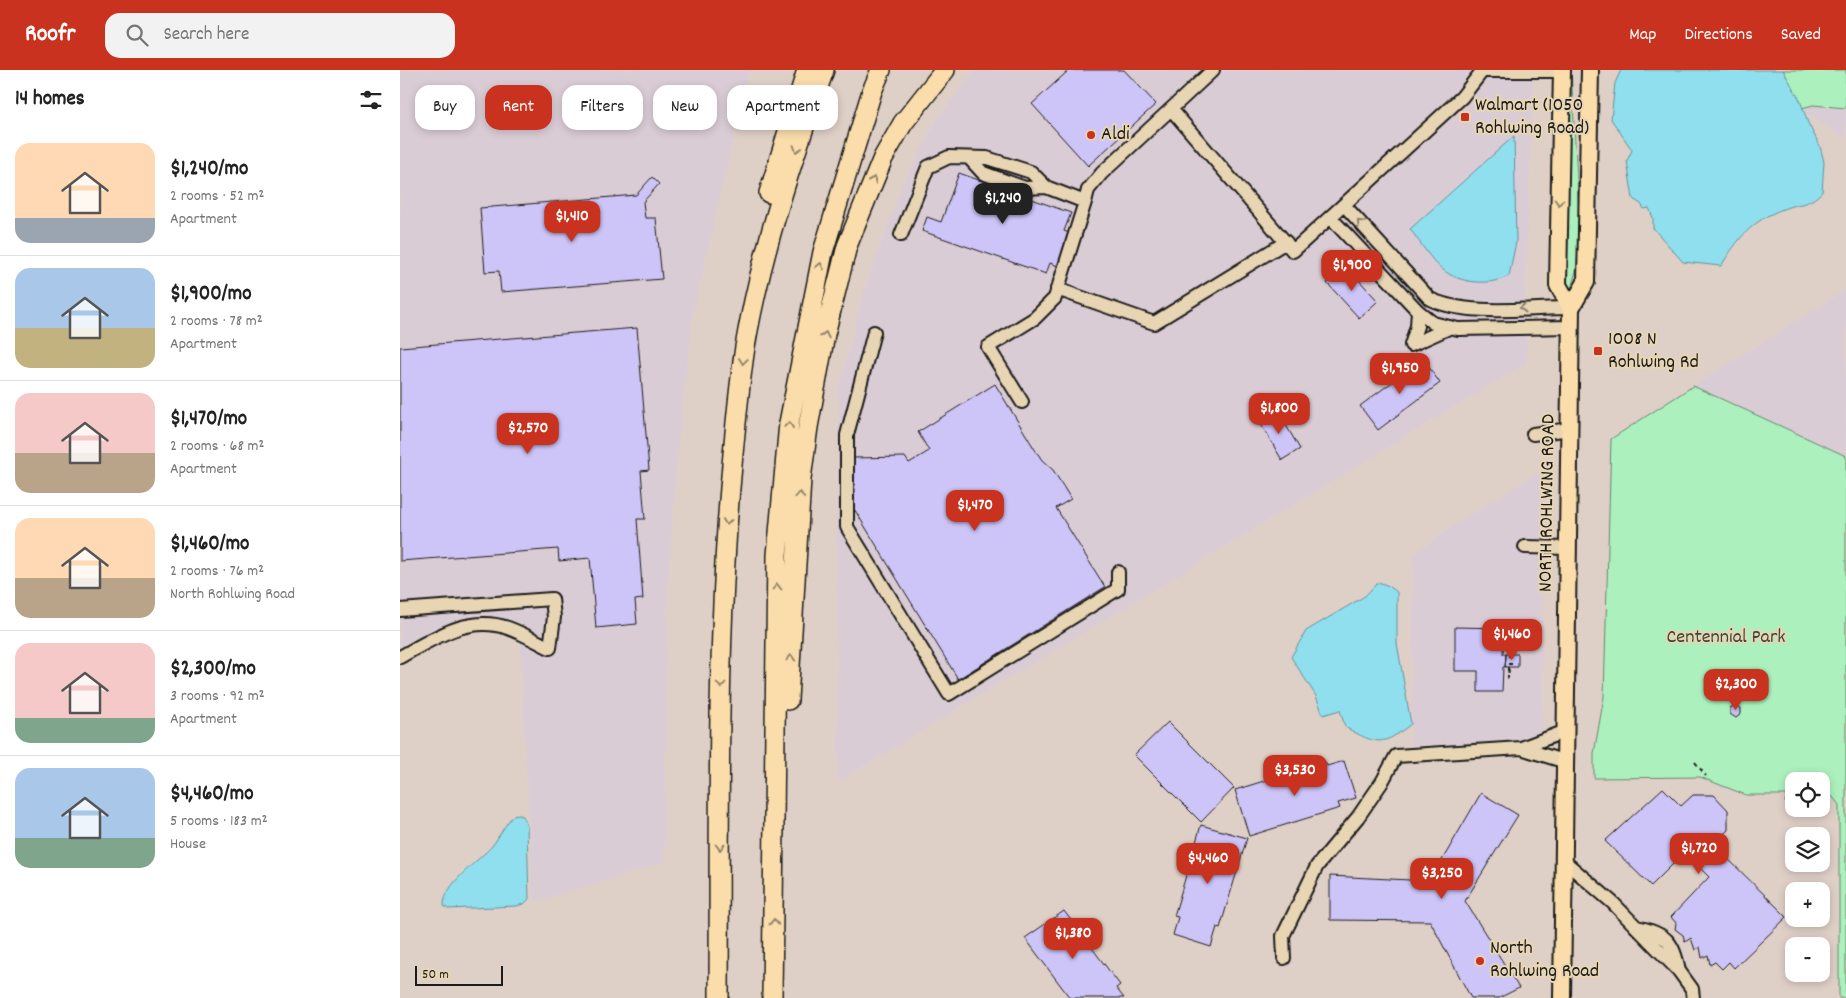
<!DOCTYPE html>
<meta charset="utf-8">
<style>
:root{--surface:#fff;--page:#f2f2f2;--text:#222;--muted:#767676;--line:#e0e0e0;--accent:#c8321e}
body{margin:0;font-family:Dekko,sans-serif;background:var(--page);color:var(--text);height:100vh;display:flex;flex-direction:column;font-size:19px;white-space:nowrap}
*{box-sizing:border-box;margin:0}
p{font-size:16px;color:var(--muted)}
.icon{flex:none;width:28px;height:28px;fill:none;stroke:currentColor;stroke-width:2;stroke-linecap:round;stroke-linejoin:round}
.map{position:relative;flex:1;overflow:hidden}
.sheet{display:flex;flex-direction:column;background:var(--surface);width:400px}
.sheet>*{flex:none}
.banner{position:absolute;left:15px;top:15px;width:475px;height:45px;display:flex;gap:10px}
.tools{position:absolute;left:1385px;top:702px;display:grid;gap:10px}
.tools a{display:grid;place-items:center;width:45px;height:45px;border-radius:10px;background:var(--surface);box-shadow:0 2px 8px #0003;font-size:25px}
.scale{position:absolute;left:15px;bottom:12px;width:88px;box-sizing:border-box;padding-left:5px;border:2px solid #1c1c1c;border-top:0;font-size:14px;line-height:18px;white-space:nowrap;color:#1c1c1c;-webkit-text-stroke:4px #e7d5b3;paint-order:stroke}
.price{position:absolute;translate:-50% -42px;padding:0 11px;border-radius:10px;background:var(--accent);color:#fff;font-size:16px;line-height:32px;filter:drop-shadow(0 1px 2px #0008)}
.price::after{content:'';position:absolute;left:50%;top:30px;width:15px;height:11px;margin-left:-8px;background:inherit;clip-path:polygon(0 0,100% 0,50% 100%)}
.price.active{background:#222;color:#fff}
ul{padding:0;list-style:none}
li{display:flex;align-items:center;gap:15px;height:125px;padding:0 15px}
li+li{border-top:1px solid var(--line)}
li span{display:grid;place-items:center;flex:none;width:140px;height:100px;border-radius:15px;color:#555}
li>.icon{margin-inline-start:auto}
span .icon{width:60px;height:60px;fill:#fffc;stroke-width:1}
li b{font-size:21px}
h2{display:flex;justify-content:space-between;align-items:center;height:60px;padding:0 15px;font-size:21px}
.tag{padding:0 18px;border-radius:15px;background:var(--surface);box-shadow:0 2px 8px #0003;font-size:18px;line-height:45px}
.tag.active{background:var(--accent);color:#fff}
header{display:flex;align-items:center;gap:30px;box-sizing:border-box;height:70px;padding:0 25px;background:var(--accent);color:#fff}
header strong{font-size:24px}
nav{display:flex;gap:28px;margin-inline-start:auto;font-size:18px}
.search{width:350px;height:45px;background:var(--page);display:flex;align-items:center;gap:12px;box-sizing:border-box;padding:0 18px;border-radius:15px;color:var(--muted);font-size:19px}
main{display:flex;flex:1;min-height:0}
.map>svg:first-child{display:block}
.built{fill:#daccd5}
.green{fill:#acf1bd;stroke:#64866c}
.water{fill:#90dfee;stroke:#62919a}
.building{fill:#cdc4f7;stroke:#1c1c1c}
.lines{fill:none;stroke-linecap:round;stroke-linejoin:round}
.minor-casing{stroke:#1c1c1c;stroke-width:16}
.major-casing{stroke:#1c1c1c;stroke-width:20}
.highway-casing{stroke:#1c1c1c;stroke-width:22}
.path{stroke:#1c1c1c;stroke-width:2;stroke-dasharray:4 4;stroke-linecap:butt}
.minor{stroke:#e7d5b3;stroke-width:12}
.major{stroke:#faddab;stroke-width:16}
.highway{stroke:#faddab;stroke-width:19}
.oneway{stroke:#96866b}
.oneway2{stroke:#8c826f}
.poi-dot{fill:#c8321e;stroke:#e7d5b3;stroke-width:2}
.labels{text-anchor:middle;dominant-baseline:central;stroke-width:4;stroke-linejoin:round;paint-order:stroke}
.poi-label{font-size:20px;fill:#1c1c1c;stroke:#e7d5b3;text-anchor:start}
.street-label{font-size:20px;fill:#1c1c1c;stroke:#e7d5b3}
.park-label{font-size:20px;fill:#39473c;stroke:#e7d5b3}
</style>
<header>
<strong>Roofr</strong>
<div class="search"><svg class="icon" aria-label="search" viewBox="0 0 24 24"><circle cx="10" cy="10" r="6"/><path d="M15 15l6 6"/></svg>Search here</div>
<nav><a>Map</a><a>Directions</a><a>Saved</a></nav>
</header>
<main>
<section class="sheet">
<h2>14 homes<svg class="icon" aria-label="filters" viewBox="0 0 24 24"><path d="M4 7h16M4 17h16"/><circle cx="9" cy="7" r="2"/><circle cx="15" cy="17" r="2"/></svg></h2>
<ul>
<li><span style="background:linear-gradient(#ffd9b3 75%,#9aa5b1 0)"><svg class="icon" aria-label="home" viewBox="0 0 24 24"><path d="M3 11l9-7 9 7M6 9v11h12V9"/></svg></span><div><b>$1,240/mo</b><p>2 rooms · 52 m²</p><p>Apartment</p></div></li>
<li><span style="background:linear-gradient(#a9c7e8 60%,#c2b280 0)"><svg class="icon" aria-label="home" viewBox="0 0 24 24"><path d="M3 11l9-7 9 7M6 9v11h12V9"/></svg></span><div><b>$1,900/mo</b><p>2 rooms · 78 m²</p><p>Apartment</p></div></li>
<li><span style="background:linear-gradient(#f6c9c9 60%,#b9a48a 0)"><svg class="icon" aria-label="home" viewBox="0 0 24 24"><path d="M3 11l9-7 9 7M6 9v11h12V9"/></svg></span><div><b>$1,470/mo</b><p>2 rooms · 68 m²</p><p>Apartment</p></div></li>
<li><span style="background:linear-gradient(#ffd9b3 60%,#b9a48a 0)"><svg class="icon" aria-label="home" viewBox="0 0 24 24"><path d="M3 11l9-7 9 7M6 9v11h12V9"/></svg></span><div><b>$1,460/mo</b><p>2 rooms · 76 m²</p><p>North Rohlwing Road</p></div></li>
<li><span style="background:linear-gradient(#f6c9c9 75%,#7fa58c 0)"><svg class="icon" aria-label="home" viewBox="0 0 24 24"><path d="M3 11l9-7 9 7M6 9v11h12V9"/></svg></span><div><b>$2,300/mo</b><p>3 rooms · 92 m²</p><p>Apartment</p></div></li>
<li><span style="background:linear-gradient(#a9c7e8 70%,#7fa58c 0)"><svg class="icon" aria-label="home" viewBox="0 0 24 24"><path d="M3 11l9-7 9 7M6 9v11h12V9"/></svg></span><div><b>$4,460/mo</b><p>5 rooms · 183 m²</p><p>House</p></div></li>
</ul>
</section>
<div class="map">
<svg width="1446" height="928" viewBox="0 0 1446 928">
<rect width="100%" height="100%" fill="#dfd0c7"/>
<filter id="ink" filterUnits="userSpaceOnUse"><feTurbulence type="fractalNoise" baseFrequency=".02" numOctaves="2"/><feDisplacementMap in="SourceGraphic" scale="10" xChannelSelector="R" yChannelSelector="G"/><feConvolveMatrix kernelMatrix="1 2 1 2 8 2 1 2 1" color-interpolation-filters="sRGB"/></filter>
<g filter="url(#ink)">
<path class="built" d="M0,0H349L293,244L278,375L267,532L264,793L133,832L119,558L79,552L0,583Z
M574,0H1134L1125,217L1127,293L438,712L436,448L439,318L463,224L502,115L537,49Z
M1337,0H1446V69Z
M1446,219V386L1293,316Z
M1143,399L1142,674L1011,675L1013,485L1052,456Z"/>
<path class="green" d="M1167,0H1171L1180,164L1176,201L1170,222L1166,219Z
M1383,0H1446V38L1413,35L1402,38Z
M1293,316L1446,386V928H1439V735L1432,726H1421V711H1394V725H1346L1300,707L1194,708V683L1204,627L1211,369Z"/>
<path class="water" d="M1221,0H1383L1400,30L1408,53L1420,76L1424,92L1422,122C1407,137 1400,132 1383,139C1351,151 1338,169 1321,196L1283,192L1253,158V148L1249,138L1244,139L1241,134L1233,129L1227,91L1232,80L1211,49L1215,13Z
M1114,66L1116,172L1109,206C1090,216 1059,214 1042,199C1030,189 1020,172 1010,159Z
M978,512L989,516L997,522V573L1011,654C982,677 977,675 945,657L940,640L923,645L916,626L891,587L906,561L965,526Z
M115,744L123,746L127,756L129,829L124,834L116,836L48,839L44,836C43,814 79,791 92,776C100,766 105,753 115,744Z"/>
<path class="building" d="M669,0H724L756,34L688,96L632,34Z
M600,96L622,103L615,123L593,116Z
M559,103L671,143L664,161L669,163L658,196L650,193L646,204L522,161L527,147L541,152Z
M252,107L259,114L243,132L245,148H256L262,209L101,222L99,201L85,202L80,138L236,125Z
M946,196L978,231L959,248L927,213Z
M237,258L249,400L241,401L245,449H237L243,529L235,530L237,554L196,558L190,488L159,491L158,479L0,491V277Z
M1023,289L1040,313L978,360L960,336Z
M595,314L634,378L642,390L653,400L671,429L656,438L705,517L558,609L453,437L452,388L505,387L509,393L529,381L518,362Z
M877,340L900,379L882,390L859,351Z
M1055,557L1104,558L1103,584H1106V588L1105,597H1103L1102,622H1078V601H1055Z
M1106,584H1118V597H1105Z
M1336,635L1341,638V644L1336,648L1330,644V638Z
M768,652L834,718L801,752L734,685Z
M944,691L956,728L938,733L940,738L849,766L835,720L925,692L927,696Z
M1263,718L1281,736L1293,725H1314L1328,740V760L1313,774L1387,847L1334,898L1329,892L1322,899L1315,892L1310,895L1308,885L1302,888L1300,877L1295,880L1291,868L1285,872L1283,865L1275,859L1276,853L1271,847L1309,807L1287,785L1285,782L1251,816L1205,771Z
M1081,723L1118,745L1065,831L1119,918L1099,928H1071L1030,851L930,850V806L1030,811Z
M801,755L847,768L820,858L817,857L811,877L773,865L778,847L774,846Z
M664,841L720,915L716,918L724,928H670L625,868Z"/>
<g class="lines">
<defs>
<path id="minor" d="M1083,1H1162
M771,39L893,181L1062,27L1083,0
M569,88L583,103L625,118L646,117
M685,132L688,120L702,103L813,0
M945,136L1030,229C1068,247 1129,238 1171,238
M931,148L1018,241L1033,253L1058,259L1171,257
M501,165L528,97L549,87L587,88L631,102L646,117L685,132L655,228L635,248L588,277L622,332
M657,219L754,253L886,172
M1018,241L1017,256L1011,275L1049,258
M474,262L447,365V457L549,624L718,519V502
M1133,364L1170,359
M1125,477L1169,478
M0,540L152,529L154,547L150,578C136,571 122,563 108,558C68,544 33,569 0,587
M1166,692L1121,678L1166,661
M1164,791L1213,833L1279,901L1292,919L1293,928
M1236,857C1266,863 1274,872 1279,901
M884,888L883,866L917,796L958,747L982,712L996,686L1121,678"/>
<path id="major" d="M1162,0L1158,215L1171,238
M1162,928L1171,238L1186,212L1190,0"/>
<path id="highway" d="M369,123L407,0
M388,630L401,409L408,357L425,264L447,176L483,88L503,53L545,0
M319,928C320,758 316,588 330,418C334,371 338,324 345,277C361,183 392,90 424,0
M372,928L377,485L389,353L423,182L472,21L481,0"/>
</defs>
<use href="#minor" class="minor-casing"/>
<use href="#major" class="major-casing"/>
<use href="#highway" class="highway-casing"/>
<path class="path" d="M1108,586H1112
M1108,594H1112
M1108,597V608L1109,598
M1295,692L1306,706
M1386,727H1392V736H1386Z"/>
<use href="#minor" class="minor"/>
<use href="#major" class="major"/>
<use href="#highway" class="highway"/>
</g>
<defs><path id="oneway-chevron" d="M-2-3.5L2.5 0L-2 3.5" fill="none" stroke-width="1.6" stroke-linecap="round" stroke-linejoin="round" transform="scale(1.25)"/></defs>
<g class="oneway">
<use href="#oneway-chevron" transform="translate(397 79) rotate(108)"/>
<use href="#oneway-chevron" transform="translate(473 110) rotate(-66)"/>
<use href="#oneway-chevron" transform="translate(1159 132) rotate(91)"/>
<use href="#oneway-chevron" transform="translate(420 196) rotate(-78)"/>
<use href="#oneway-chevron" transform="translate(425 265) rotate(-78)"/>
<use href="#oneway-chevron" transform="translate(343 291) rotate(97)"/>
<use href="#oneway-chevron" transform="translate(389 355) rotate(-82)"/>
<use href="#oneway-chevron" transform="translate(400 425) rotate(-85)"/>
<use href="#oneway-chevron" transform="translate(327 452) rotate(95)"/>
<use href="#oneway-chevron" transform="translate(377 517) rotate(-90)"/>
<use href="#oneway-chevron" transform="translate(391 588) rotate(-87)"/>
<use href="#oneway-chevron" transform="translate(321 615) rotate(90)"/>
<use href="#oneway-chevron" transform="translate(320 777) rotate(90)"/>
<use href="#oneway-chevron" transform="translate(374 852) rotate(-89)"/>
</g>
<g class="oneway2">
<use href="#oneway-chevron" transform="translate(960 153) rotate(-133)"/>
<use href="#oneway-chevron" transform="translate(1123 238) rotate(179)"/>
</g>
</g>
<g class="poi-dot">
<rect x="1060" y="42" width="10" height="10" rx="2.5"/>
<circle cx="691" cy="65" r="5"/>
<rect x="1193" y="276" width="10" height="10" rx="2.5"/>
<circle cx="1080" cy="891" r="5"/>
</g>
<g class="labels">
<g class="poi-label">
<text x="1075" y="36">Walmart (1050<tspan x="1075" dy="23">Rohlwing Road)</tspan></text>
<text x="701" y="65">Aldi</text>
<text x="1208" y="270">1008 N<tspan x="1208" dy="23">Rohlwing Rd</tspan></text>
<text x="1090" y="879">North<tspan x="1090" dy="23">Rohlwing Road</tspan></text>
</g>
<g class="street-label">
<text transform="translate(1148 433) rotate(-89)">NORTH ROHLWING ROAD</text>
</g>
<g class="park-label">
<text x="1326" y="568">Centennial Park</text>
</g>
</g>
</svg>
<div class="tools">
<a><svg class="icon" aria-label="locate" viewBox="0 0 24 24"><circle cx="12" cy="12" r="6"/><path d="M12 2v4M12 18v4M2 12h4M18 12h4"/></svg></a>
<a><svg class="icon" aria-label="layers" viewBox="0 0 24 24"><path d="M12 4l9 5-9 5-9-5zM3 14l9 5 9-5"/></svg></a>
<a>+</a>
<a>−</a>
</div>
<div class="scale">50 m</div>
<b class="price active" style="left:603px;top:155px">$1,240</b>
<b class="price" style="left:172px;top:173px">$1,410</b>
<b class="price" style="left:952px;top:222px">$1,900</b>
<b class="price" style="left:1000px;top:325px">$1,950</b>
<b class="price" style="left:879px;top:365px">$1,800</b>
<b class="price" style="left:128px;top:385px">$2,570</b>
<b class="price" style="left:575px;top:462px">$1,470</b>
<b class="price" style="left:1112px;top:591px">$1,460</b>
<b class="price" style="left:1336px;top:641px">$2,300</b>
<b class="price" style="left:895px;top:727px">$3,530</b>
<b class="price" style="left:1299px;top:805px">$1,720</b>
<b class="price" style="left:808px;top:815px">$4,460</b>
<b class="price" style="left:1042px;top:830px">$3,250</b>
<b class="price" style="left:673px;top:890px">$1,380</b>
<div class="banner">
<a class="tag">Buy</a>
<a class="tag active">Rent</a>
<a class="tag">Filters</a>
<a class="tag">New</a>
<a class="tag">Apartment</a>
</div>
</div>
</main>
